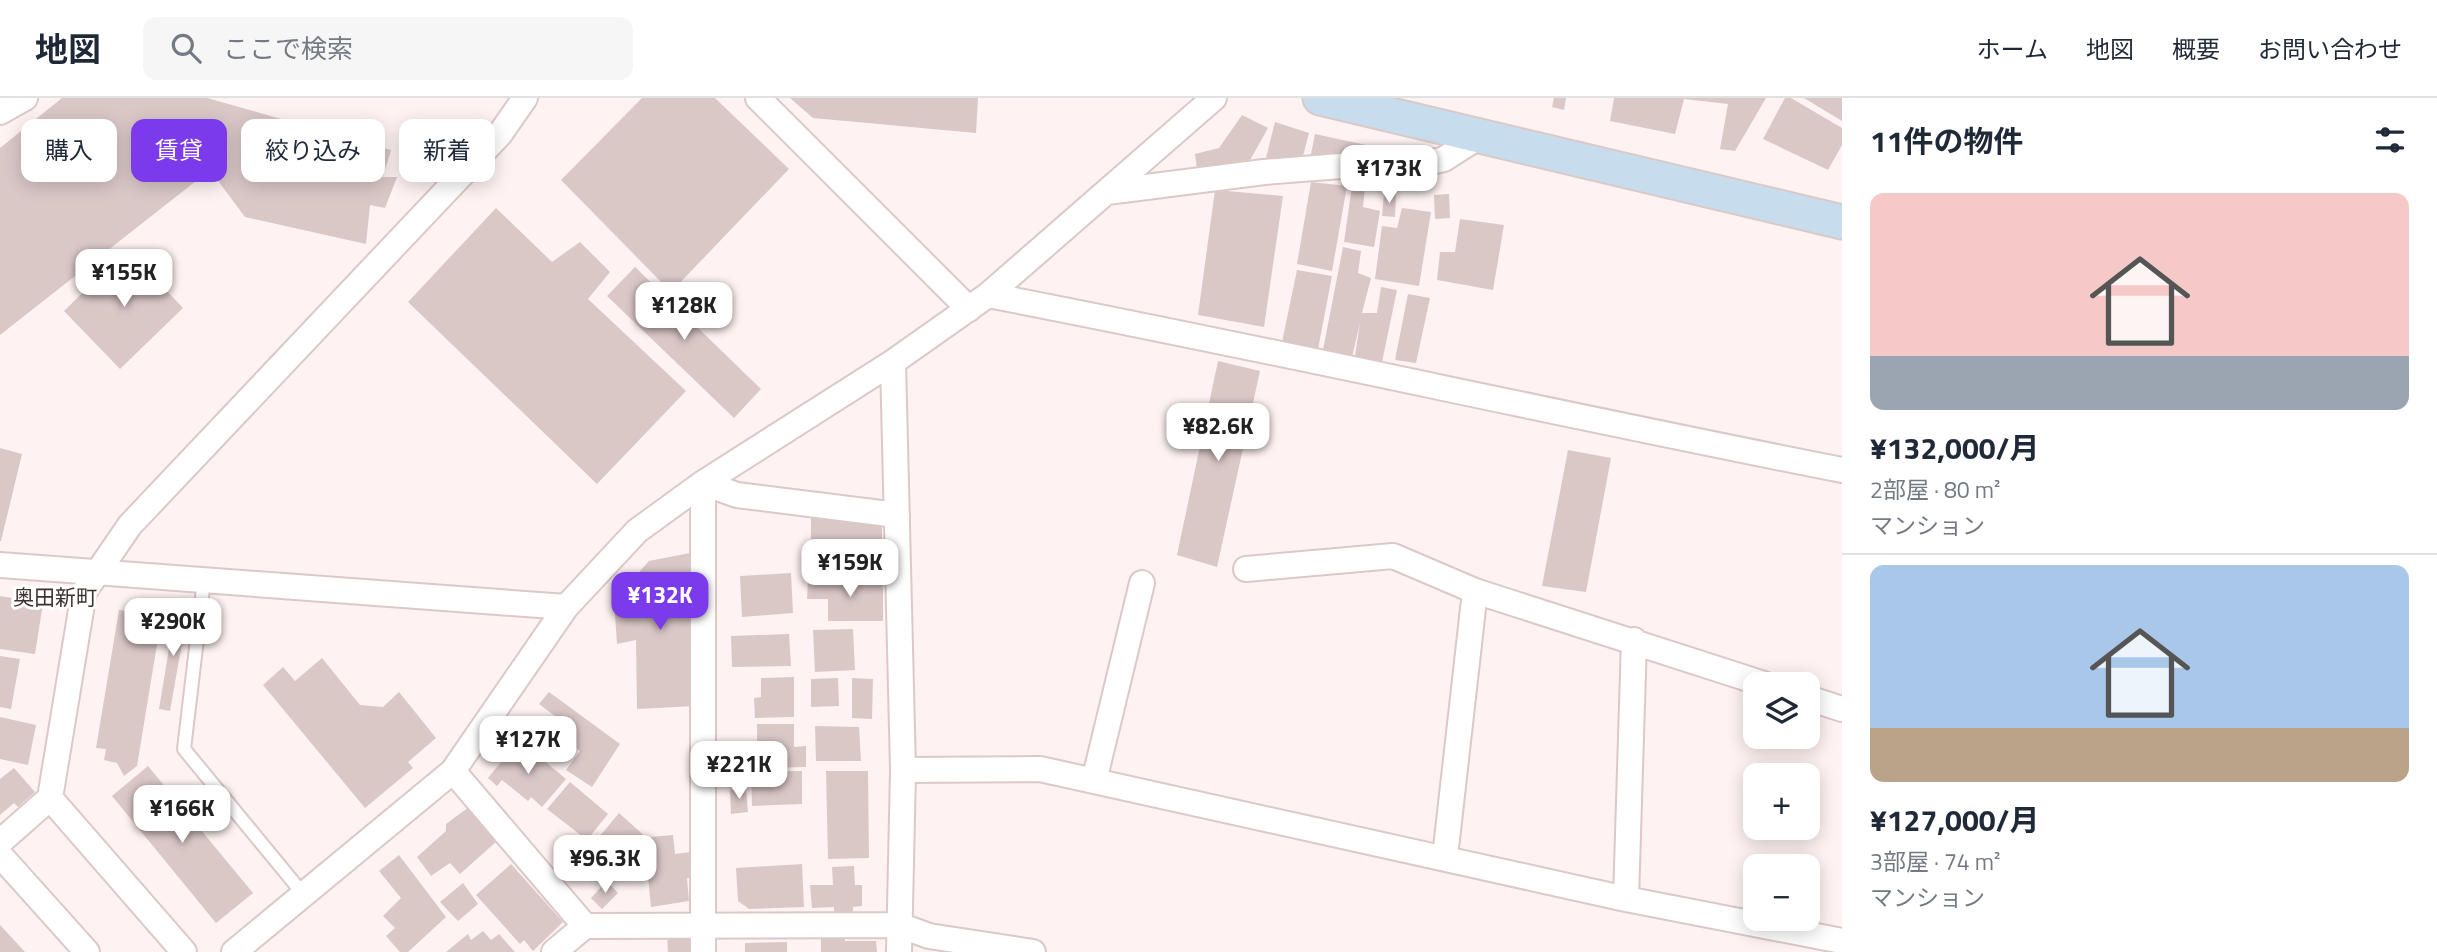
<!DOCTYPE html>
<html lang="ja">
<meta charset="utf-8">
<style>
:root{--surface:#fff;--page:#f6f6f7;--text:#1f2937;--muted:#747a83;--line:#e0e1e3;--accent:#7c3aed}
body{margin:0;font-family:"Titillium Web","Noto Sans JP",sans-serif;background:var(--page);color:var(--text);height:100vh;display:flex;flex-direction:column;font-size:26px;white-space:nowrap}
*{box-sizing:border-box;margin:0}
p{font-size:23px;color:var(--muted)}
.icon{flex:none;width:38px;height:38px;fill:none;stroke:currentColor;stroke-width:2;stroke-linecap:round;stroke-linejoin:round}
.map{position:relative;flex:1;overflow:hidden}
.side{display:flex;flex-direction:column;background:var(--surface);width:595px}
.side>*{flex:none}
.hud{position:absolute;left:21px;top:21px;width:665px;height:63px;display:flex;gap:14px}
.controls{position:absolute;left:1743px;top:574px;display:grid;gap:14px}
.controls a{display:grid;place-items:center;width:77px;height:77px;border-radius:14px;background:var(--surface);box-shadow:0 4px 18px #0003;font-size:35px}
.price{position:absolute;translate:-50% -60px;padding:0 16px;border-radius:14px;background:#fff;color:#222;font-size:23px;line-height:46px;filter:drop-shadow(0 2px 4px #0008)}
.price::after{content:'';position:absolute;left:50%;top:42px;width:21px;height:16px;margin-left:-10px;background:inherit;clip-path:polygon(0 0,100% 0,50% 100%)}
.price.selected{background:var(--accent);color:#fff}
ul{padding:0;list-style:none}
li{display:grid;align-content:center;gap:14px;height:371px;padding:0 28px}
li+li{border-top:2px solid var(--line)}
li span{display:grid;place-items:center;height:217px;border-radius:14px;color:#555}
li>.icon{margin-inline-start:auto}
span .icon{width:126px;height:126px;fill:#fffc;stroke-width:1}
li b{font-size:30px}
h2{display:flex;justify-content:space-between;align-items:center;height:84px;padding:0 28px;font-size:30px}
.pill{padding:0 24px;border-radius:14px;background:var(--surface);box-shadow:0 4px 18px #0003;font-size:24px;line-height:63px}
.pill.selected{background:var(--accent);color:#fff}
header{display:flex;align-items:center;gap:42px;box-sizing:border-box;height:98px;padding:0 35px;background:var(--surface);border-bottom:2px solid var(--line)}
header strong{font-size:33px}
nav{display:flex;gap:38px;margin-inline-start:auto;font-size:24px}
.search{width:490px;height:63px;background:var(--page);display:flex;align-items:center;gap:18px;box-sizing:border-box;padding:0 24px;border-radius:14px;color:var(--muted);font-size:26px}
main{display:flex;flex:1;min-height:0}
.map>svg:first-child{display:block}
.building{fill:#dac8c7}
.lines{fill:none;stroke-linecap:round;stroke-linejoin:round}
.lane-casing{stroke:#dbc9c8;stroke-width:16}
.street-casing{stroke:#dbc9c8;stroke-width:28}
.secondary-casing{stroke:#dbc9c8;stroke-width:37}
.lane{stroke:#fff;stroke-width:12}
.street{stroke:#fff;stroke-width:24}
.secondary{stroke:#c7dded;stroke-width:33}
.labels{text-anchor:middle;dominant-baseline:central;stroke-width:6;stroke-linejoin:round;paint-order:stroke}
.neighbourhood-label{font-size:21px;fill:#3d302f;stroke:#fff}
</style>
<header>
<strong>地図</strong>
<div class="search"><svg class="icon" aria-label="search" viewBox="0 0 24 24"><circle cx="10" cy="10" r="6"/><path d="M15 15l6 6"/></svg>ここで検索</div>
<nav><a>ホーム</a><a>地図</a><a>概要</a><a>お問い合わせ</a></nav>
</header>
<main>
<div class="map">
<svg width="1842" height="854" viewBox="0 0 1842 854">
<rect width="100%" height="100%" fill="#fef2f2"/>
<path class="building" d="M62,0H207L391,52L383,79H397L385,110L370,107L366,146L245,119L210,72L0,237V50Z
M642,0H715L789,71L671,194L561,82Z
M790,0H978L976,35L813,20Z
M1554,0H1566L1564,12L1552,9Z
M1614,0H1766L1735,53L1720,51L1728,6L1684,1L1675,36L1610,23Z
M1785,0H1791L1842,30V47L1828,72L1763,41Z
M1804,0H1842V23Z
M1242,17L1268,30L1249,64L1197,71L1195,56L1219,50Z
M1275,24L1309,35L1303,58L1265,64Z
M1315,36L1366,47L1364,55L1310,61Z
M1311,84L1347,88L1332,173L1297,166Z
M1352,88L1365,89L1363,109L1380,113L1374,149L1344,144Z
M1215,92L1283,98L1264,229L1198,217Z
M1384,95H1396L1395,119L1382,118Z
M1449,96L1450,120L1435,121L1434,97Z
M496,110L552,164L580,144L610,174L588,201L686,293L597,386L408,204Z
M1402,110L1431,114L1419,188L1375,181L1382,128L1397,130Z
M1460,121L1504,127L1493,192L1437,182L1440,154H1455Z
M1343,149L1361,153L1358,175L1371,180L1362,215H1377L1381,189L1397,192L1382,264L1355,258L1360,225L1352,259L1323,252Z
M127,151L183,210L120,271L64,213Z
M635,169L761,291L734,320L607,198Z
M1297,172L1332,178L1318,251L1282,244Z
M1408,196L1430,200L1416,265L1395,262Z
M1218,263L1260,273L1217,469L1177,457Z
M0,350L22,356L1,443H0Z
M1568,352L1611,360L1586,494L1542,488Z
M811,418L882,424V474L811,475Z
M690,455L695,608L637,611L636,542L617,546L614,502L649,463Z
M791,475L793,515L742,519L740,478Z
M808,482H883V523H828V501H807Z
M0,498L43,505L35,556L0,551Z
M143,506L163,510L137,668L124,678L117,665L104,662L106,651L96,650L119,512L142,516Z
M176,509L188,511L170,613L159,611Z
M853,531L855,572L815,574L813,532Z
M789,536L791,568L732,569L731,538Z
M0,558L20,561L11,611L0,609Z
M322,560L360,607L383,609L399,594L436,640L408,664L413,670L365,710L263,587L283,569L295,583Z
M794,579V619L755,620L754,600L761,599V580Z
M838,580L839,608L811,609V581Z
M852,580L873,581L872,621L852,620Z
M549,594L620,646L592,689L566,672L580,653L555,635L563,624L539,606Z
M0,619L36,627L28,667L0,661Z
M757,626H794V649L806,648V669L757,670Z
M815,628L859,629L861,663H816Z
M527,648L566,681L542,709L531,699L528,703L502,682L497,688L488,680L510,653L517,659Z
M148,668L253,795L216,825L112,698Z
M14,670L35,694L18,709L14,705L0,717V681Z
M802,673V706L752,708L751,674Z
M826,673H868L869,760L828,761Z
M570,684L608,716L587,742L547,711Z
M746,691L748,714L731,716L730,692Z
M469,709L497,743L460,776L450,765L431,778L417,759L446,733V726Z
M619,715L648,741L623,775L590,750Z
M673,737L675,756L691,754L694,780H687L689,803L651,809L646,758L652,757L650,739Z
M399,757L446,819L408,854H400L386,838L395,830L383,818L401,800L379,773Z
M511,766L563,824L533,853L524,842L520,846L476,797Z
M802,766L804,809L749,811L738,803L736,770Z
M854,768L855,787H862V808L853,809V814L834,816V809L812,810L810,787H833L832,769Z
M607,783L618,795L602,811L591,800Z
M463,785L478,806L458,823L440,804Z
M0,827L25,854H0Z
M483,833L491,842L499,836L515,854H446L468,836L471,842Z
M821,835H844L845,843H876L877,854H821Z
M692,837V854H668L667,838Z
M787,844V854H745V845Z"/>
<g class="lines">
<defs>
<path id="lane" d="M204,482L184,651L304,797"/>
<path id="street" d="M758,0L969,211
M0,14L25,0
M1107,94L1264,74L1341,68L1409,70L1444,61L1480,38
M988,197C1274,252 1557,316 1842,372
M893,264L903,672L899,854
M0,467L566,509
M1246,471L1393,458L1475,493L1764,586
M1808,600L1842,611
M903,672L1040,671L1626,801L1842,843
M453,673L585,828
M1094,683L1142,485
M50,700L184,854
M0,744L50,700L84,494L130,427L500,36L525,0
M0,757L87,854
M1445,759L1475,493
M1626,801L1634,542
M234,854L453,673L566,509L637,433L703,385L893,264L988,197L1214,0
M554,854L585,828L899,827L929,838L1033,854
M703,854V385L737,397L897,417"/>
<path id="secondary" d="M1320,0L1842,124"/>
</defs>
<use href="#lane" class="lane-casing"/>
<use href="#street" class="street-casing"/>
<use href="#secondary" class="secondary-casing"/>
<use href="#lane" class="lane"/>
<use href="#street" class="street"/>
<use href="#secondary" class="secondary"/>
</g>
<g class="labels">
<g class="neighbourhood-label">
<text x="55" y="499">奥田新町</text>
</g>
</g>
</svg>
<div class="controls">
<a><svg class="icon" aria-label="layers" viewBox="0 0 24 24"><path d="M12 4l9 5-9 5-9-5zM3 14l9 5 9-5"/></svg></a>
<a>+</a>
<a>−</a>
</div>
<b class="price" style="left:1389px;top:107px">¥173K</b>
<b class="price" style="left:124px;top:211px">¥155K</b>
<b class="price" style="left:684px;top:244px">¥128K</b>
<b class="price" style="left:1218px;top:365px">¥82.6K</b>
<b class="price" style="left:850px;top:501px">¥159K</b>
<b class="price selected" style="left:660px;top:534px">¥132K</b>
<b class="price" style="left:173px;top:560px">¥290K</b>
<b class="price" style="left:528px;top:678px">¥127K</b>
<b class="price" style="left:739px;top:703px">¥221K</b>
<b class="price" style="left:182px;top:747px">¥166K</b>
<b class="price" style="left:605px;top:797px">¥96.3K</b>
<div class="hud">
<a class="pill">購入</a>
<a class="pill selected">賃貸</a>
<a class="pill">絞り込み</a>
<a class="pill">新着</a>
</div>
</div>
<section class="side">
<h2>11件の物件<svg class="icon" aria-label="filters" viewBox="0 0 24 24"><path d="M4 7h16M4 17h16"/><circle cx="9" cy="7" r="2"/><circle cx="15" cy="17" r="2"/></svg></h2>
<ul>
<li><span style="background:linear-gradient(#f6c9c9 75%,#9aa5b1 0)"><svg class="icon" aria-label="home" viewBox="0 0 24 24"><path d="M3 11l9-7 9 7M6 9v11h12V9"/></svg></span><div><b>¥132,000/月</b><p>2部屋 · 80 m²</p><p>マンション</p></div></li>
<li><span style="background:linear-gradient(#a9c7e8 75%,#b9a48a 0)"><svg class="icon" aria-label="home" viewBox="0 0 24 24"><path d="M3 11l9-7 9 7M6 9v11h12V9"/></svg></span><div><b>¥127,000/月</b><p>3部屋 · 74 m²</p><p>マンション</p></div></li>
</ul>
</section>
</main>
